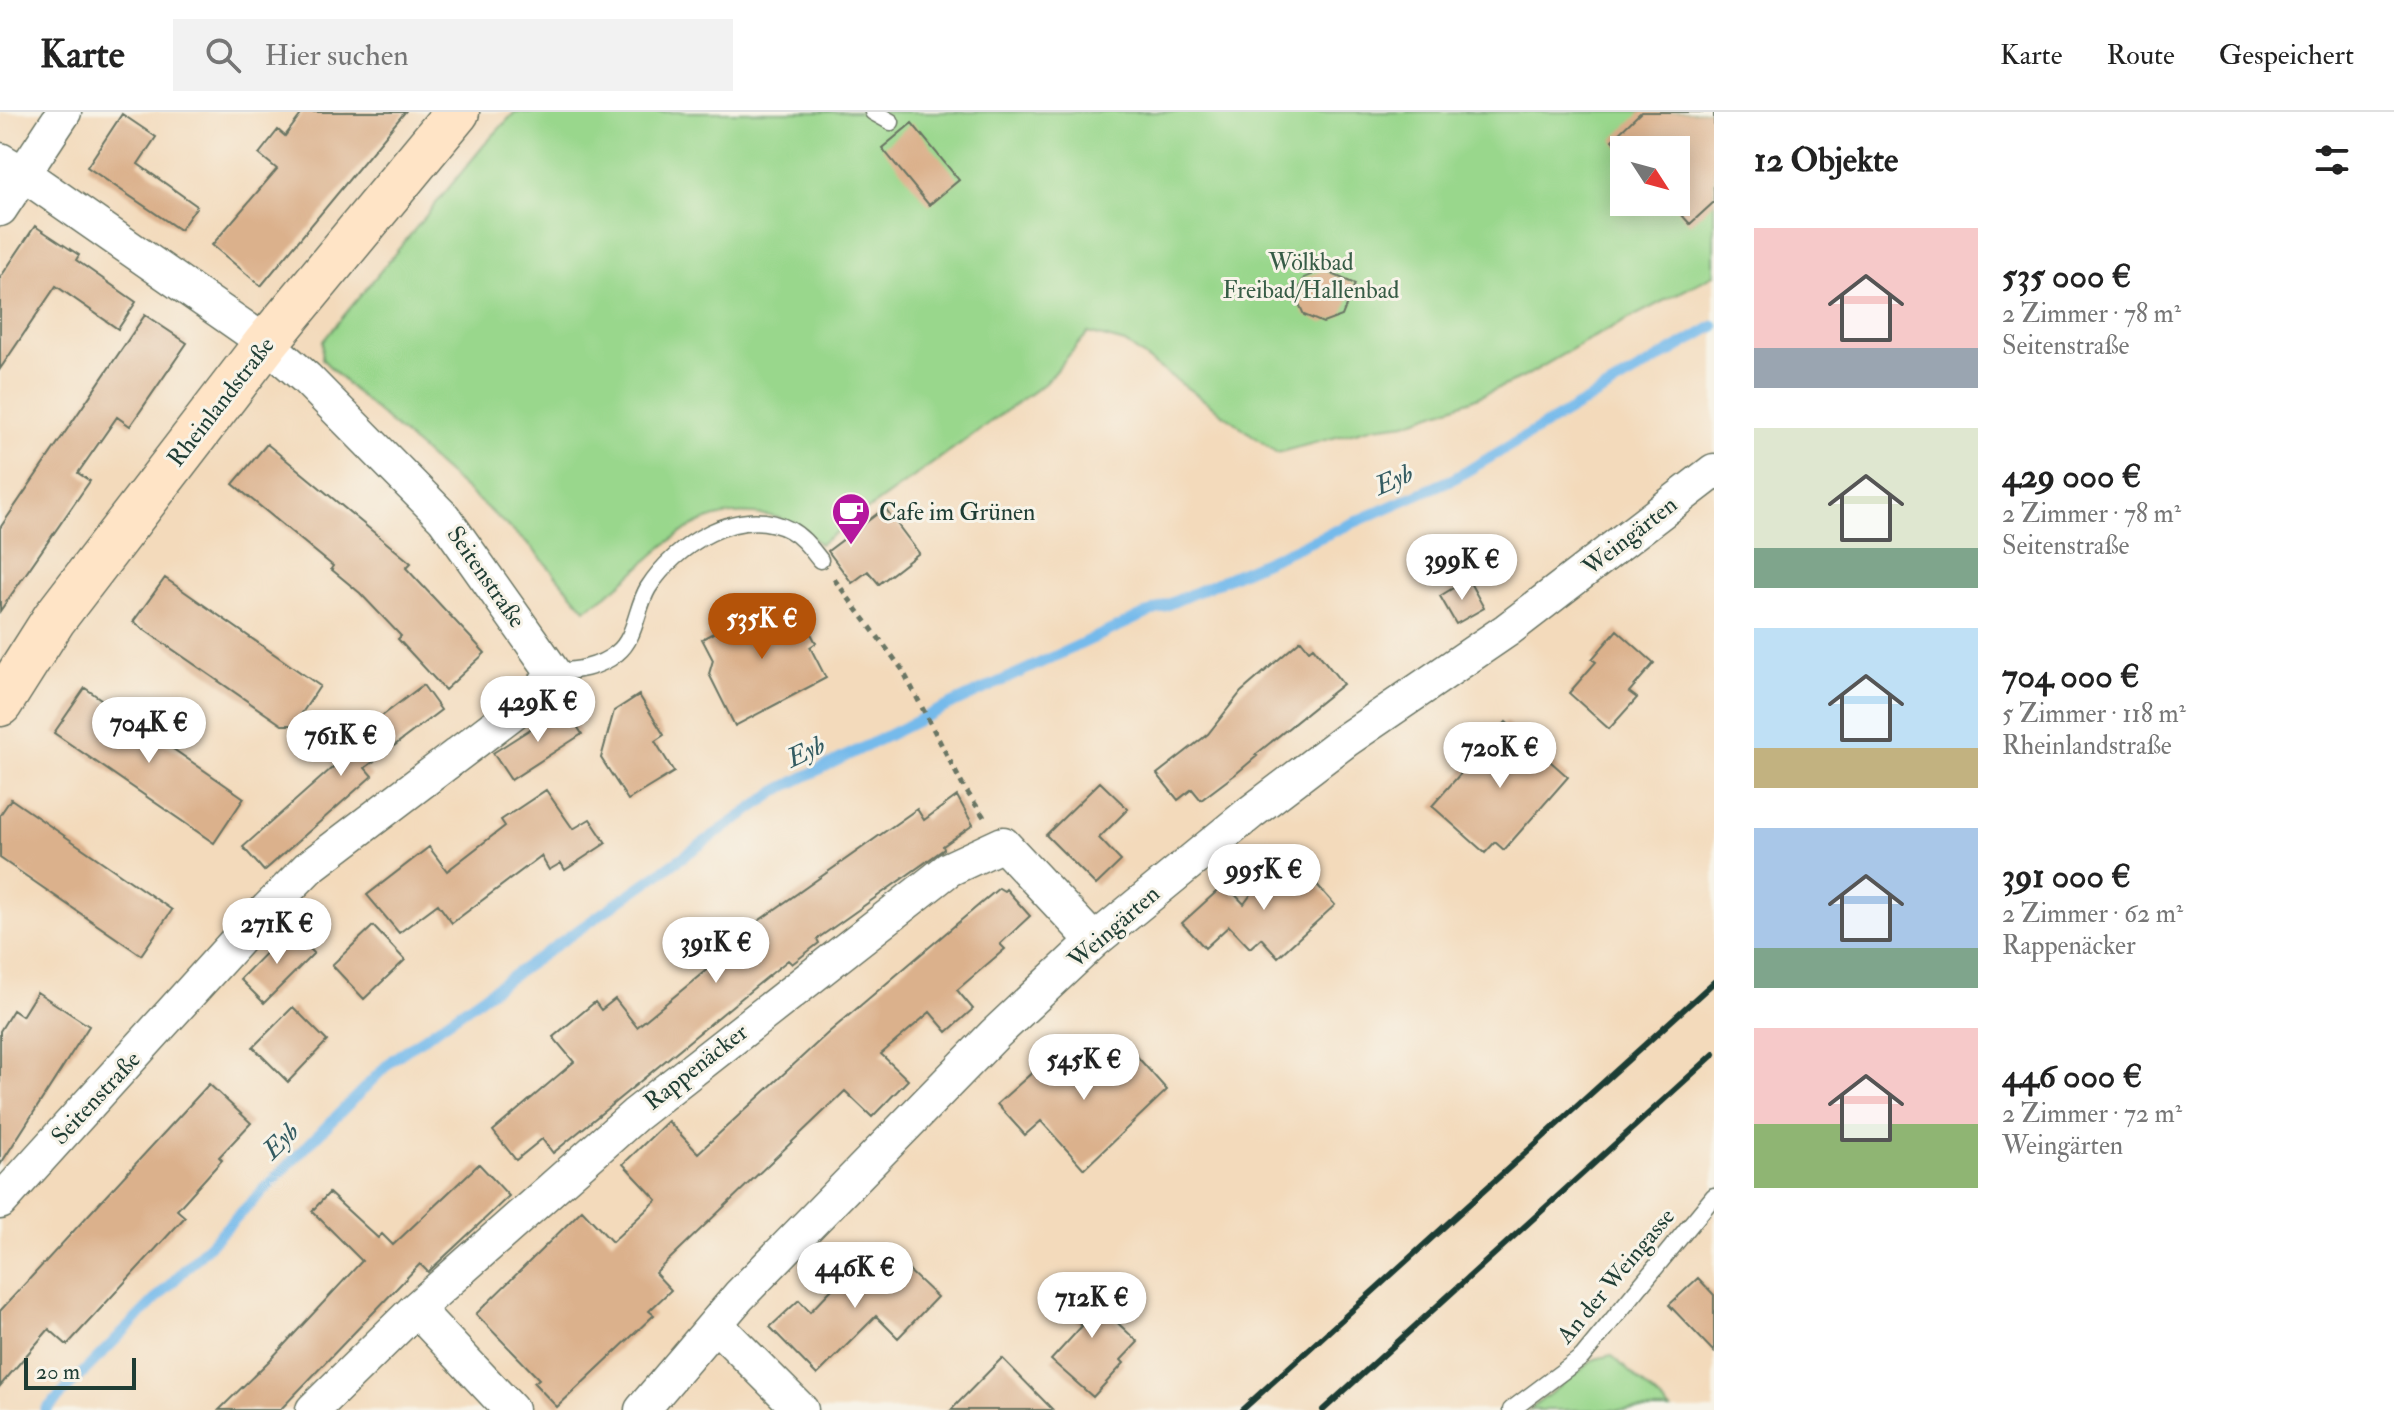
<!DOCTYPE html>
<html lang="de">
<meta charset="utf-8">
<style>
:root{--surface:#fff;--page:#f2f2f2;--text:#222;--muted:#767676;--line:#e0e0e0;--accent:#b45309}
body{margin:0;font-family:"IM FELL Double Pica",serif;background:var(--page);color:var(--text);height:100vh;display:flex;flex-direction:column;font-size:30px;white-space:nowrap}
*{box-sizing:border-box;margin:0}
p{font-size:26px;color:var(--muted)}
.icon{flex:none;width:44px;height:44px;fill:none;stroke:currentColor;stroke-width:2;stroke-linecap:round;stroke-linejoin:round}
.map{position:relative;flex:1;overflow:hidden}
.details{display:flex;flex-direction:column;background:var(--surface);width:680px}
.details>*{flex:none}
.needle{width:52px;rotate:126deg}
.fabs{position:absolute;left:1610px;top:24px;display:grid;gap:16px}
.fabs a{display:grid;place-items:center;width:80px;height:80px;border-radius:0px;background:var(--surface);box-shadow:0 4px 20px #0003;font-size:40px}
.scale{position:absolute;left:24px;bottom:20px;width:112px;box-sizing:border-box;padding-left:8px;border:4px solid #1f3d34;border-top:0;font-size:22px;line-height:28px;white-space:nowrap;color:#1f3d34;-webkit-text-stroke:6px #f7f3e8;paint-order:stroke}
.price{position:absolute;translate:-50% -68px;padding:0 18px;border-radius:28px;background:#fff;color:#222;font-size:26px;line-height:52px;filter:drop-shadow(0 2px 4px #0008)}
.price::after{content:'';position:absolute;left:50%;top:48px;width:24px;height:18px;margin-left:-12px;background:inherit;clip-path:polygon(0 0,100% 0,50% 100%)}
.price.current{background:var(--accent);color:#fff}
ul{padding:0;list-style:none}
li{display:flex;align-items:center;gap:24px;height:200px;padding:0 40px}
li span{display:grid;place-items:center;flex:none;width:224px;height:160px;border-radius:0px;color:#555}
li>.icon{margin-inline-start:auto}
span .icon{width:96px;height:96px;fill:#fffc;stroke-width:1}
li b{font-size:34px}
h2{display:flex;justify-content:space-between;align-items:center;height:96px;padding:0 40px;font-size:34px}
header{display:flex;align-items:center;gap:48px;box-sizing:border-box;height:112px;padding:0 40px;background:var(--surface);border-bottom:2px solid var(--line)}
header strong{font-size:38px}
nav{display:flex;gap:44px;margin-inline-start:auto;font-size:28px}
.search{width:560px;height:72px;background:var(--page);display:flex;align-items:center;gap:20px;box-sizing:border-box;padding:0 28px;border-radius:0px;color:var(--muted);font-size:30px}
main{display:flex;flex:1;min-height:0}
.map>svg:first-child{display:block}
.green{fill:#99d78c;stroke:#5c8a60;stroke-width:2;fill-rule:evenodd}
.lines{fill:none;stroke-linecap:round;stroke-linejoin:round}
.stream{stroke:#74baeb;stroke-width:11}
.building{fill:#dbb18c}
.lane-casing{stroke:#697463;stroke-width:19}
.street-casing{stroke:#697463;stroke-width:37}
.secondary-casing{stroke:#697463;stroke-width:47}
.path{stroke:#697463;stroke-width:5;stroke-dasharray:6 6;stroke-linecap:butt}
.lane{stroke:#fff;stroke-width:16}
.street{stroke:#fff;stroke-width:34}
.secondary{stroke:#ffe4c6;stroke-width:44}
.rail{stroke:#1f3d34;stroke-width:6}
.labels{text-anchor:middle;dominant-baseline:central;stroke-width:6;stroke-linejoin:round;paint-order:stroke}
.park-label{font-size:24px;fill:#375c46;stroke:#f7f3e8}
.street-label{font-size:24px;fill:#1f3d34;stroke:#f7f3e8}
.poi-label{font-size:24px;fill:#1f3d34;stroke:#f7f3e8;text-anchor:start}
.water-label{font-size:26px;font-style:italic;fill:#345c62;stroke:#f7f3e8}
</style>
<header>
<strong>Karte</strong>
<div class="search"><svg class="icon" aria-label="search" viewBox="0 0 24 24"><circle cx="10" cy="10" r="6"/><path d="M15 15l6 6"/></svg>Hier suchen</div>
<nav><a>Karte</a><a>Route</a><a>Gespeichert</a></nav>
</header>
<main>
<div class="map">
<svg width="1714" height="1298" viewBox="0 0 1714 1298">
<rect width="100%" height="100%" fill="#f7f3e8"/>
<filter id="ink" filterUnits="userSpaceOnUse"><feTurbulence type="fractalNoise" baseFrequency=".0125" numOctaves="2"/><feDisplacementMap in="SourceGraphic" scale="16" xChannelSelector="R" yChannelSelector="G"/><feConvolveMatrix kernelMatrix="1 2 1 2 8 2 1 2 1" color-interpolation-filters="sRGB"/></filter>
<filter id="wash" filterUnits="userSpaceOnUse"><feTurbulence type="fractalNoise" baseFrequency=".006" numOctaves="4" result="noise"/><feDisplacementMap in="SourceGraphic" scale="32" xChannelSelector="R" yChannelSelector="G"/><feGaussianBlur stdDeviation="1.8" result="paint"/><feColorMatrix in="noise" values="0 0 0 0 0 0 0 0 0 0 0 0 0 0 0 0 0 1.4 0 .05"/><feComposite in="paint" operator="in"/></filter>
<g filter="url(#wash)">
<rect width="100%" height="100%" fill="#f3dabb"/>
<path class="green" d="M515,0H1714V163L1586,229L1524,265L1469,289L1406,311L1374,315L1277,341L1125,231L1088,221L1045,271L820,432C810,425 800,415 789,410C778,404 765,403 753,402C678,394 643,466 585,497L532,436L351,276L322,247L323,229L484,33ZM1624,38H1676V90H1624Z
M1611,1243L1671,1298H1529L1595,1247Z"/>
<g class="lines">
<path class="stream" d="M46,1298L392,948L780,677L939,598L1137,506L1455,366L1714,214"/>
</g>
<g id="blocks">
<path class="building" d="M303,0H405L261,174L212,133L277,57L259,42L278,18L285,24Z
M1641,0H1714V90L1690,112L1670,90H1676V38H1624V41L1612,28Z
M122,2L156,25L138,52L197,94L180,118L87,55Z
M912,11L959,68L929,93L882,36Z
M35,114L79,143L76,148L136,190L118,217L56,174L0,257V166Z
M1323,158L1355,172L1342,204L1323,211L1304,203L1296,185L1304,166Z
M145,203L187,231L130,314L117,305L78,361L90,369L0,499V416Z
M267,332L411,451L406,456L485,541L445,578L398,527L401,524L360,481L331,457L333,454L233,372Z
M885,396L919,441L879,472L868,459L852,471L828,439Z
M165,466L320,574L294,613H282L133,510Z
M1468,467L1484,496L1456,512L1440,484Z
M779,486L789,506L805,510L816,531L810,535L826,566L735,614L709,562L713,548L702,527Z
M1617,518L1654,551L1629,580L1637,586L1609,617L1569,581L1596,550L1592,547Z
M1301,528L1309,538L1313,535L1343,572L1255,643L1257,644L1237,661L1201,688L1192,677L1178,688L1157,662L1208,622L1241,580Z
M423,573L441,598L365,656L372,664L264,759L243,735L350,640L356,646L345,632Z
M85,576L244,686L214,731L54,621Z
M639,583L664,623L655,629L674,660L628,688L601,646L614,599Z
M565,595L582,622L511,668L493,641Z
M1506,610L1568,665L1504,738L1495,730L1485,741L1432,694Z
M1100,670L1128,697L1099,726L1121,749L1096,773L1046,723Z
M546,678L573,717L590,707L606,731L565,758L561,751L549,758L541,744L452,811L438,792L399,821L367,783L429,735L447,759L505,714L501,708Z
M957,684L973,713L943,734L944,737L817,827L819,831L792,852L788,848L553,1041L542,1027L516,1048L493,1019L574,950L553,925L595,890L601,898L615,887L637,915L760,814L757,810L917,697L924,708Z
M11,687L172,798L141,843L0,746V703Z
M1298,751L1335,793L1278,845L1261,826L1250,836L1229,814L1205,836L1182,811L1225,772L1244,792L1265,763L1286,762Z
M999,776L1004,779L1006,777L1030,804L1000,832L1005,837L957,878L973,897L947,920L930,900L881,942L908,968L872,1005L845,979L655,1161L671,1178L649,1199L654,1203L557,1295L534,1271L539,1267L476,1202L582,1098L612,1130L657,1088L623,1052L668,1009L698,1041L828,921Z
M373,814L405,848L364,887L332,853Z
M290,816L314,841L264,891L240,867Z
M37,880L89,914L0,1053V919L13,898L22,904Z
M293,895L327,929L288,970L253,935Z
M1126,932L1167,978L1084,1057L1041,1009L1025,1023L997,992L1054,941L1080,970Z
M209,972L251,1011L219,1045L222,1048L177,1098L185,1105L67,1233L49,1217L0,1274V1199Z
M479,1052L509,1084L474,1117L428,1160L420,1152L280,1298H219L270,1248L362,1149L312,1099L329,1081L378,1126L382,1122L393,1133Z
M885,1136L937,1185L898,1226L876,1204L817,1263L770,1215L799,1188L810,1200L853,1155L868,1154Z
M1083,1166L1112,1195L1106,1200L1138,1230L1121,1248L1124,1251L1093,1285L1051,1248L1082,1214L1058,1193Z
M1698,1166L1714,1183V1240L1669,1193Z
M1002,1246L1053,1298H951Z"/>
</g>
</g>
<g filter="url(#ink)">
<use href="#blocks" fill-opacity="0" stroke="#697463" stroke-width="2"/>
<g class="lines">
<defs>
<path id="lane" d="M873,0L891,10
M553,560C575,559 599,556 617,541C636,526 636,496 648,476C675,433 740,391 790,418C803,425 811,437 820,448
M1511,1298L1582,1245L1714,1084"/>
<path id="street" d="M0,48L22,61L266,231L306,266L444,406L553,560L540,580L308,756L245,820L0,1090
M0,97L64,0
M416,1197L511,1298
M715,1212L801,1298
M313,1298L416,1197L635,1003L949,757L1003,732L1094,829
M642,1298L739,1184L995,922L1094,829L1250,701L1346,628L1507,518L1714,359"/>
<path id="secondary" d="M0,592L54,507L266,231L457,0"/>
</defs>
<use href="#lane" class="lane-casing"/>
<use href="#street" class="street-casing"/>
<use href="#secondary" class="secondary-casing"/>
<path class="path" d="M834,467L902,557L963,674L984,705"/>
<use href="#lane" class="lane"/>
<use href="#street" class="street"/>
<use href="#secondary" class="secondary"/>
<path class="rail" d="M1242,1298L1714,870
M1323,1298L1714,942"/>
</g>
</g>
<defs>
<symbol id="cafe-pin" viewBox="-11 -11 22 30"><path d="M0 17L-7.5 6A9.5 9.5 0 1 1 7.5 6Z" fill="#b5179e" stroke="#f7f3e8"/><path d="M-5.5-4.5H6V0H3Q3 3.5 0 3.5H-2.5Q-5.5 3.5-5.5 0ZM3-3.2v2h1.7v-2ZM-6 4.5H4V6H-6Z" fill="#fff"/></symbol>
</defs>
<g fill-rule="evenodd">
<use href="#cafe-pin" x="829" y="378" width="44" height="60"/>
</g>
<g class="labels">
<g class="park-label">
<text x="1311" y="150">Wölkbad<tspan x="1311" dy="28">Freibad/Hallenbad</tspan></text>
</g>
<g class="street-label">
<text transform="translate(221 290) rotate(-52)">Rheinlandstraße</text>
<text transform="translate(1630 424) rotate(-38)">Weingärten</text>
<text transform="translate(486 465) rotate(55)">Seitenstraße</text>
<text transform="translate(1114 815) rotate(-41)">Weingärten</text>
<text transform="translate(696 955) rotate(-38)">Rappenäcker</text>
<text transform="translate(96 986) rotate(-47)">Seitenstraße</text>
<text transform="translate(1616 1164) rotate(-50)">An der Weingasse</text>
</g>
<g class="poi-label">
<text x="879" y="400">Cafe im Grünen</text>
</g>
<g class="water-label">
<text transform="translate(1394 368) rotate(-24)">Eyb</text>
<text transform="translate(806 640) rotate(-26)">Eyb</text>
<text transform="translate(281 1029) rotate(-45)">Eyb</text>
</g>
</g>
</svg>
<div class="fabs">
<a><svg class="needle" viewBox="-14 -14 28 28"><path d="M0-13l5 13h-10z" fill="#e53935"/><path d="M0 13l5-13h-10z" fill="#767676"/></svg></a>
</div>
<div class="scale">20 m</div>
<b class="price" style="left:1462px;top:490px">399K €</b>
<b class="price current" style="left:762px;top:549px">535K €</b>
<b class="price" style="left:538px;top:632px">429K €</b>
<b class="price" style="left:149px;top:653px">704K €</b>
<b class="price" style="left:341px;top:666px">761K €</b>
<b class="price" style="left:1500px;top:678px">720K €</b>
<b class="price" style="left:1264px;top:800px">995K €</b>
<b class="price" style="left:277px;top:854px">271K €</b>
<b class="price" style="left:716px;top:873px">391K €</b>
<b class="price" style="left:1084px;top:990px">545K €</b>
<b class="price" style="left:855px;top:1198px">446K €</b>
<b class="price" style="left:1092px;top:1228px">712K €</b>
</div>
<section class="details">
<h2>12 Objekte<svg class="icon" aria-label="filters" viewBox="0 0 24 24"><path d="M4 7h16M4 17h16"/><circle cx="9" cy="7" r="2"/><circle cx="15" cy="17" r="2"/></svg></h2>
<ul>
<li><span style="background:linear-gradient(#f6c9c9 75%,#9aa5b1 0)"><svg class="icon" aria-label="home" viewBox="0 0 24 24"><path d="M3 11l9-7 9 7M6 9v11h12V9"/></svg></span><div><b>535 000 €</b><p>2 Zimmer · 78 m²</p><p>Seitenstraße</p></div></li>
<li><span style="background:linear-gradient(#dfe7d0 75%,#7fa58c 0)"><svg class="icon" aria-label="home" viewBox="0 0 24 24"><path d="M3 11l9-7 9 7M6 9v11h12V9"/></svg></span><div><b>429 000 €</b><p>2 Zimmer · 78 m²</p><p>Seitenstraße</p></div></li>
<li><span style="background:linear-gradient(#bfe0f5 75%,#c2b280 0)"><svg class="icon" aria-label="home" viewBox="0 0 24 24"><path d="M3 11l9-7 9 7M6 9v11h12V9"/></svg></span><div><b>704 000 €</b><p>5 Zimmer · 118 m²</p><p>Rheinlandstraße</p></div></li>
<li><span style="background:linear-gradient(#a9c7e8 75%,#7fa58c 0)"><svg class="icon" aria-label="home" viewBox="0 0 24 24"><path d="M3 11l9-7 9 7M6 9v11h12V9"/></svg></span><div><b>391 000 €</b><p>2 Zimmer · 62 m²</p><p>Rappenäcker</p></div></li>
<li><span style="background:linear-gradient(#f6c9c9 60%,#8fb573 0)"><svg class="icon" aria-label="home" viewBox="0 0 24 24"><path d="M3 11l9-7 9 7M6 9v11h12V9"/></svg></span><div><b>446 000 €</b><p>2 Zimmer · 72 m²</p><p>Weingärten</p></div></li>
</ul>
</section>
</main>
